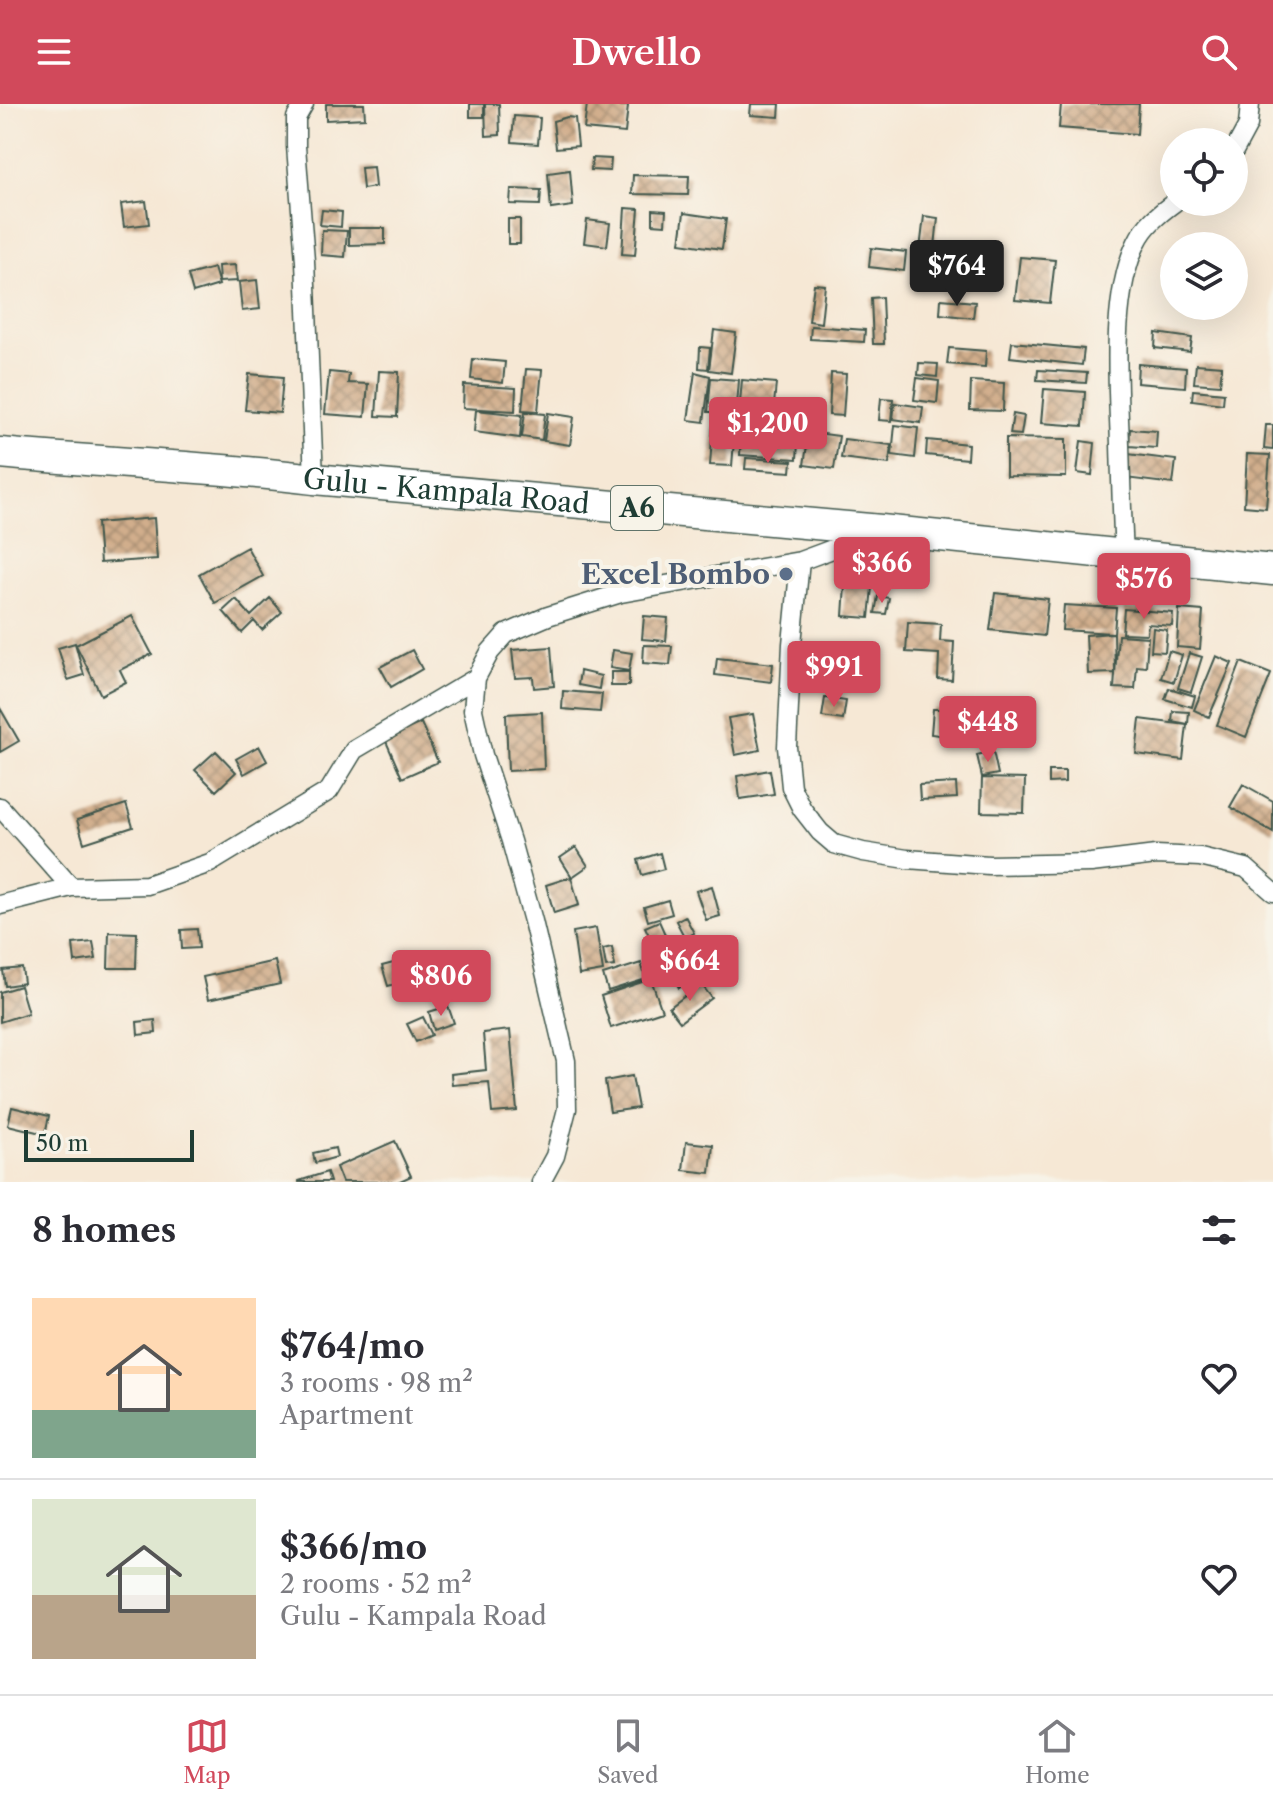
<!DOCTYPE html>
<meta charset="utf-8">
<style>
:root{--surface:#fff;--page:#f7f7f7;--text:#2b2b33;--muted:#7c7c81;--line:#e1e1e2;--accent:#d1495b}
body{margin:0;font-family:"Libre Caslon Text",serif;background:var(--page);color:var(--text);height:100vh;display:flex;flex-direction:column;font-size:30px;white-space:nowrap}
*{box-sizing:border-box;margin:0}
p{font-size:26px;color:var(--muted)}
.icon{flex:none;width:44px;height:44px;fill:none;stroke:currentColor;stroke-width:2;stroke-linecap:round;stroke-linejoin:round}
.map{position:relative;height:1078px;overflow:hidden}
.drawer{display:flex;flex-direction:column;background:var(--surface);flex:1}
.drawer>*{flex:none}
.buttons{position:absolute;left:1160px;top:24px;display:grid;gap:16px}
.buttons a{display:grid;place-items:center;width:88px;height:88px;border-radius:50%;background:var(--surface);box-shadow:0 8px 32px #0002;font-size:40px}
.scale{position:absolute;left:24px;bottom:20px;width:170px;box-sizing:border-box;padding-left:8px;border:4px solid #1f3d34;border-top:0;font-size:22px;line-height:28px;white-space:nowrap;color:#1f3d34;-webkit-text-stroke:6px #f7f3e8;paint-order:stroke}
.price{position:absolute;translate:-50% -68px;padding:0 18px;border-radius:8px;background:var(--accent);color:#fff;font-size:26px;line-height:52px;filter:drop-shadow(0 2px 4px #0008)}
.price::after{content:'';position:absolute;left:50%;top:48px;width:24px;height:18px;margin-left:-12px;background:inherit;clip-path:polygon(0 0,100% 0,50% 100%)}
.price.selected{background:#222;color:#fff}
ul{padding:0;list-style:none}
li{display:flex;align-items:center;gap:24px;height:200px;padding:0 32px}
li+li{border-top:2px solid var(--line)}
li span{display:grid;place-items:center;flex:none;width:224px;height:160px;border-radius:0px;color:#555}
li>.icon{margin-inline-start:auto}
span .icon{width:96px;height:96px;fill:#fffc;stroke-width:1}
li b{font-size:34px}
h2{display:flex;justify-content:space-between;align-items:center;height:96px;padding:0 32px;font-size:34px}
header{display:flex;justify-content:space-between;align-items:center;height:104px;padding:0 32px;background:var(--accent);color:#fff;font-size:36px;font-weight:600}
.tab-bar{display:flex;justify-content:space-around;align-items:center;height:112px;border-top:2px solid var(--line);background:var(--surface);font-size:22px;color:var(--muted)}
.tab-bar a{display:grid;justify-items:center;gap:4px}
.tab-bar .selected{color:var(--accent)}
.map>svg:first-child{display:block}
.building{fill:url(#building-cross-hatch)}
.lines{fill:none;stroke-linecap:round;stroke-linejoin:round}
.minor-casing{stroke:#3f574c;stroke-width:21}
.primary-casing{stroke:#3f574c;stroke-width:33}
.minor{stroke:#fff;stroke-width:18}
.primary{stroke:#fff;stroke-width:30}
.service-dot{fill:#5c6f8a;stroke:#f7f3e8;stroke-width:3}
.labels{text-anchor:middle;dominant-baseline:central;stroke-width:8;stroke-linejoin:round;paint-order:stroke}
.shield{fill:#f7f3e8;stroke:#60746a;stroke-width:2}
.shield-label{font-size:26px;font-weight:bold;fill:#1f3d34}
.street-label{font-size:28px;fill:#1f3d34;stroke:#f7f3e8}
.service-label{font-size:28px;font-weight:bold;fill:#4e5e75;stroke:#f7f3e8;text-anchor:end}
</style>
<header><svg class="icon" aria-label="menu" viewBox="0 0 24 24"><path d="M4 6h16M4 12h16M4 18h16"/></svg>Dwello<svg class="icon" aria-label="search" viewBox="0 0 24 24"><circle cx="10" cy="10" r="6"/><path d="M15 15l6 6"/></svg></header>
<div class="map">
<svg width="1273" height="1078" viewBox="0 0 1273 1078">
<defs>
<pattern id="building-cross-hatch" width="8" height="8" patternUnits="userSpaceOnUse" patternTransform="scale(2)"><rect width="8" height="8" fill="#d1ae8c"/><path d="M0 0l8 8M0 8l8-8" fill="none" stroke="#a98f73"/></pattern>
</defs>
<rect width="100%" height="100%" fill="#f7f3e8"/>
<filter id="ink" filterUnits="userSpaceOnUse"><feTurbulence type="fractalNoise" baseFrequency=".0125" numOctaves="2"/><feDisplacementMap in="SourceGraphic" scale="16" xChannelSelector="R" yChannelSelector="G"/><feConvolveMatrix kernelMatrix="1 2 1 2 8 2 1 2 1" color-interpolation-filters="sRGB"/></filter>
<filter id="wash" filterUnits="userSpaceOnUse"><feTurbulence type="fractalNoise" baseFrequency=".006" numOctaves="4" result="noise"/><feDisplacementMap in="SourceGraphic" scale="32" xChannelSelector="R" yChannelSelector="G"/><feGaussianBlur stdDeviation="1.8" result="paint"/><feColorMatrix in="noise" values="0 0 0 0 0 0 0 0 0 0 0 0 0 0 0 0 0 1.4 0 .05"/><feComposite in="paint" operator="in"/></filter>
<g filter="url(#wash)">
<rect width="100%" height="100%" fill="#f6e8d5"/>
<g id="blocks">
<path class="building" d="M326,0H364L365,14L326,16Z
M470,0H484V13H470Z
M485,0H499L500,31L486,32Z
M587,0L628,2L625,29L584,25Z
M751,0H780L779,13L750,11Z
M1061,0H1139L1137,30L1059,24Z
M514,12L540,14L538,40L512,38Z
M567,13L575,14L578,42L556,44L553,17Z
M592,54L611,55L610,67L591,66Z
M373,63L375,83L363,85L361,64Z
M570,66L573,102L551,105L548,69Z
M633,71L689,72L688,91L632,90Z
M511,85L541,86L540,101L510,100Z
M146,97L149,120L124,123L121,100Z
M625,104L639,105L635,151L622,150Z
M322,106L342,108L341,123L320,121Z
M653,106L666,107L665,121L653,120Z
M684,109L726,115L722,145L680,139Z
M924,112L938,114L931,181L916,179Z
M508,115H520V140H508Z
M587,116L610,119L607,142L584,139Z
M349,124H385V140L349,141Z
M322,126L347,127L345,153L321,151Z
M871,144L906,148L904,167L869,163Z
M1020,153L1055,156L1050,199L1015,196Z
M235,161L237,177L219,178L218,162Z
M214,164L219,181L193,189L188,171Z
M257,176L260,205L242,207L239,178Z
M814,180L825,181L821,219L809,217Z
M882,193L884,240H873L871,194Z
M941,195L975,198L973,214L940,210Z
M811,222L865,226L864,238L810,235Z
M714,226L736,229L731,269L709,266Z
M1156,229L1192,234L1190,248L1155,244Z
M1012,238L1084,245L1082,261L1010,253Z
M700,243L710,244L708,265L699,264Z
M949,244L986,247L985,263L947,260Z
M473,255L505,258L503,279L471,275Z
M919,259L938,260L937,273L918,271Z
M1138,260L1186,264L1185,283L1137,279Z
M1196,260L1222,262L1220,281L1194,279Z
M526,265L542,266L538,307L522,306Z
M1038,266L1087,269L1086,279L1037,276Z
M379,267L399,268L397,313L376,312Z
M329,268L349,270L348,279L368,280L365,313L325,310Z
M695,268L710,272L704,318L688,316Z
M831,269L846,270L843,312L829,311Z
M249,270L283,273L280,309L245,306Z
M711,274L739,276L732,362L710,361L714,308H708Z
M917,274L939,277L937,299L914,296Z
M742,276L776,279L774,301L740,299Z
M971,277L1004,279L1003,307L970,306Z
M464,281L516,284L515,307L463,304Z
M1044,285L1085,288L1083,322L1041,319Z
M1193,286L1224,289L1223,300L1192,296Z
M881,294L893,295L891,317L879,316Z
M895,299L923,303L921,319L893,315Z
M476,306L522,311L520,334L474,328Z
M525,308L545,310L542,336L522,333Z
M548,309L574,313L570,341L544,337Z
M1013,310L1024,312L1021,331L1010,330Z
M742,318L799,321L797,355L740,351Z
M895,321L918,324L915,354L892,351Z
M1266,321H1273V346L1264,345Z
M1130,325L1157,327L1156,344L1129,342Z
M809,328L839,332L834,365L804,361Z
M1006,334L1066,335V373L1006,372Z
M844,335L891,341L889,360L841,354Z
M927,336L968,340L967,355L926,351Z
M1081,337L1095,339L1092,371L1077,369Z
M1128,350L1176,356L1173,380L1125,374Z
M1247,350L1270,351L1266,404L1244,402Z
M746,354L792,357L791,368L745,365Z
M154,414L157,455L100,459L97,419Z
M247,443L263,472L215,499L199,470Z
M845,481L872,483L869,514L843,512Z
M995,489L1048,495L1044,532L990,526Z
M878,492L889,494L886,510L875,509Z
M270,494L282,508L262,526L254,517L242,529L223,507L236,495L251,512Z
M1064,501L1116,504L1114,529L1115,569L1088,570L1086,531L1113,529L1062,526Z
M1124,505L1173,509L1172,522L1148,520L1147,530L1122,529Z
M1179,505L1203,507L1200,545L1177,543Z
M132,512L152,550L120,566L126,578L101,591L76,541Z
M644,512L668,514L666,537L642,535Z
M908,518L941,520L940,537L954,538L952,576L938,575L939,550L906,548Z
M1153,524L1167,526L1165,548L1151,547Z
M1118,531L1148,533L1146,563L1137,562L1135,585L1114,584Z
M75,539L84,571L68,576L58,544Z
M644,541L672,542L670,561L643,559Z
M551,543L554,582L534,584L533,573L515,574L512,546Z
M412,546L422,565L391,583L380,563Z
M613,546L632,549L629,567L610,564Z
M1169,547L1182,551L1174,578L1161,574Z
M1189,549L1202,553L1191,588L1178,584Z
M1216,552L1232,559L1209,613L1194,606Z
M717,554L773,560L771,578L715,571Z
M1241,558L1271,570L1246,633L1217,621Z
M580,567L601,572L599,585L578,581Z
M611,568H629V582H611Z
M1169,584L1195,592L1192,603L1165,595Z
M563,587L602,590L600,608L562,605Z
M825,594L846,597L843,616L822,613Z
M980,597H1003V632H980Z
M0,604L19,637L0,648Z
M933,605H948L946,632L931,630Z
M1173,607L1189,608L1188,620L1172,617Z
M542,608L544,665L508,667L506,610Z
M753,610L760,646L735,651L728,614Z
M1140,615L1187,621L1183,656L1136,650Z
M421,619L438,658L402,674L385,635Z
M259,642L267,657L244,670L236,655Z
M216,647L236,668L216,687L195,666Z
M993,647L998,670L982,673L977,651Z
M770,666L774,690L740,695L737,672Z
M1049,667H1065V678L1049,679Z
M982,674L1025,675L1024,709L981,708Z
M956,679L957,694L920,696L919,681Z
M1243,680L1273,697V728L1230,703Z
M126,700L133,723L84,739L77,716Z
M576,743L588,762L572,773L560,754Z
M660,749L664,765L642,771L638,756Z
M571,773L579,801L554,809L546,781Z
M712,782L720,812L706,816L696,787Z
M668,796L672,810L648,817L644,803Z
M685,812L694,829L685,834L676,817Z
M659,817L668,837L655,844L645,823Z
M596,824L603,867L579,871L573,828Z
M197,825L199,844L182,845L181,826Z
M109,828L137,829L136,864H108Z
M93,838L96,855L75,858L73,840Z
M612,843L615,862L606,863L603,845Z
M679,850L693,877L679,884L665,857Z
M405,856L410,876L388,882L382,862Z
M275,857L280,880L208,896L203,873Z
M641,859L646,875L608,887L603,871Z
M22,864L24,879L5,882L3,866Z
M651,875L662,907L611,924L601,892Z
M701,880L712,894L680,918L669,904Z
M20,882L28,909L0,918V888Z
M448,902L454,919L434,926L429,908Z
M423,913L432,931L416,938L407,920Z
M155,916L156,929L138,931L137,918Z
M510,926L517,1007L492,1009L489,978L452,981L451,970L486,966L483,929Z
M632,972L638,1004L610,1008L605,977Z
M12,1003L49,1012L45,1030L8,1021Z
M395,1037L411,1072L398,1078H342L336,1063Z
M686,1038L713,1041L710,1069L683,1066Z
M335,1044L337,1053L315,1059L313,1049Z
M327,1068L330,1078H299V1077Z"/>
</g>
</g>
<g filter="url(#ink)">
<use href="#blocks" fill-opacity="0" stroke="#3f574c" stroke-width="2"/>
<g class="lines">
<defs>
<path id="minor" d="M304,0L296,14V42L305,157L314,375
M1234,47L1248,21L1250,0
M1124,451C1122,414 1121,377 1120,340C1118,281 1110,192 1137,138C1145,121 1160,109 1175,98
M800,457L792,540L787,643L791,683L802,705L820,728L834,740L863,748L907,755L989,761L1091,759L1156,751L1200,753L1246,764L1273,788
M0,703L71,783
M0,801L71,783L147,781L210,759L329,687L354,646L476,574
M541,1078L555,1052L567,1005L566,957L533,817L511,737L483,651L473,606L476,574L490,548L506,530L548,512L621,489L800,457L873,430"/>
<g id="primary">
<path id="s1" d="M0,349C105,359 210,362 314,375L881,426L1273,466"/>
</g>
</defs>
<use href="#minor" class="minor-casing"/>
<use href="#primary" class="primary-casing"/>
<use href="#minor" class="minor"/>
<use href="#primary" class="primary"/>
</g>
</g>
<circle class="service-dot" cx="786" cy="470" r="8"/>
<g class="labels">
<rect class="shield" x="611" y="382" width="52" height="44" rx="6"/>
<g class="shield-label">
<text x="637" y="404">A6</text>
</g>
<g class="street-label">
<text stroke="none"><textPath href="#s1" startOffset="448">Gulu - Kampala Road</textPath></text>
</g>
<g class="service-label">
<text x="770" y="470">Excel Bombo</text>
</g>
</g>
</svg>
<div class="buttons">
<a><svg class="icon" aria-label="locate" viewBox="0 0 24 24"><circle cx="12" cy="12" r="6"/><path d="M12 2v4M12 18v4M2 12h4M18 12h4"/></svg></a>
<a><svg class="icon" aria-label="layers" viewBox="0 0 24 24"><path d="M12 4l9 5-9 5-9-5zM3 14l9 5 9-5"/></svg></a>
</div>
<div class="scale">50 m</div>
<b class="price selected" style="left:957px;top:204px">$764</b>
<b class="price" style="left:768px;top:361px">$1,200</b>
<b class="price" style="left:882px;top:501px">$366</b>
<b class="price" style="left:1144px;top:517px">$576</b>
<b class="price" style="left:834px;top:605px">$991</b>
<b class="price" style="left:988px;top:660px">$448</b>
<b class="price" style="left:690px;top:899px">$664</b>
<b class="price" style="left:441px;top:914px">$806</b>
</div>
<section class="drawer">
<h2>8 homes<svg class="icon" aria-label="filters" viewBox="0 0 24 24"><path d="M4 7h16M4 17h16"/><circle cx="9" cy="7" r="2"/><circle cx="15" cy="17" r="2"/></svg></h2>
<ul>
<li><span style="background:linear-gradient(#ffd9b3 70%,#7fa58c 0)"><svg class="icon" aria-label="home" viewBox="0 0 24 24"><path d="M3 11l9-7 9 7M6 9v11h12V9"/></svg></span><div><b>$764/mo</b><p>3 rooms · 98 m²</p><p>Apartment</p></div><svg class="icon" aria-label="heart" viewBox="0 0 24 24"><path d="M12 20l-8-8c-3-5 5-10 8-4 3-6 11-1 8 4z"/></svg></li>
<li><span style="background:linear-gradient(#dfe7d0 60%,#b9a48a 0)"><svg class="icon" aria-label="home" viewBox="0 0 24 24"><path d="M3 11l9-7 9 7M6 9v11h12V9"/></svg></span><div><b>$366/mo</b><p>2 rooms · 52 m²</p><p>Gulu - Kampala Road</p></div><svg class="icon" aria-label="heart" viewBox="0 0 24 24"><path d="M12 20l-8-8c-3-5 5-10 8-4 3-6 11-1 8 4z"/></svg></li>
</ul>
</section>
<nav class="tab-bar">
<a class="selected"><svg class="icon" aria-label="map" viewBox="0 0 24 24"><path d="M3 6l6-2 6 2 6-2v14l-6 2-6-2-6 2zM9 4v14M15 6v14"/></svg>Map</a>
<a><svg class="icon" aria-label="saved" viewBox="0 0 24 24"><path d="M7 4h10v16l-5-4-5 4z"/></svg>Saved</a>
<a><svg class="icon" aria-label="home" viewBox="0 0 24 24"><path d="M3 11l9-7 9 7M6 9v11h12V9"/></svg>Home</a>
</nav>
